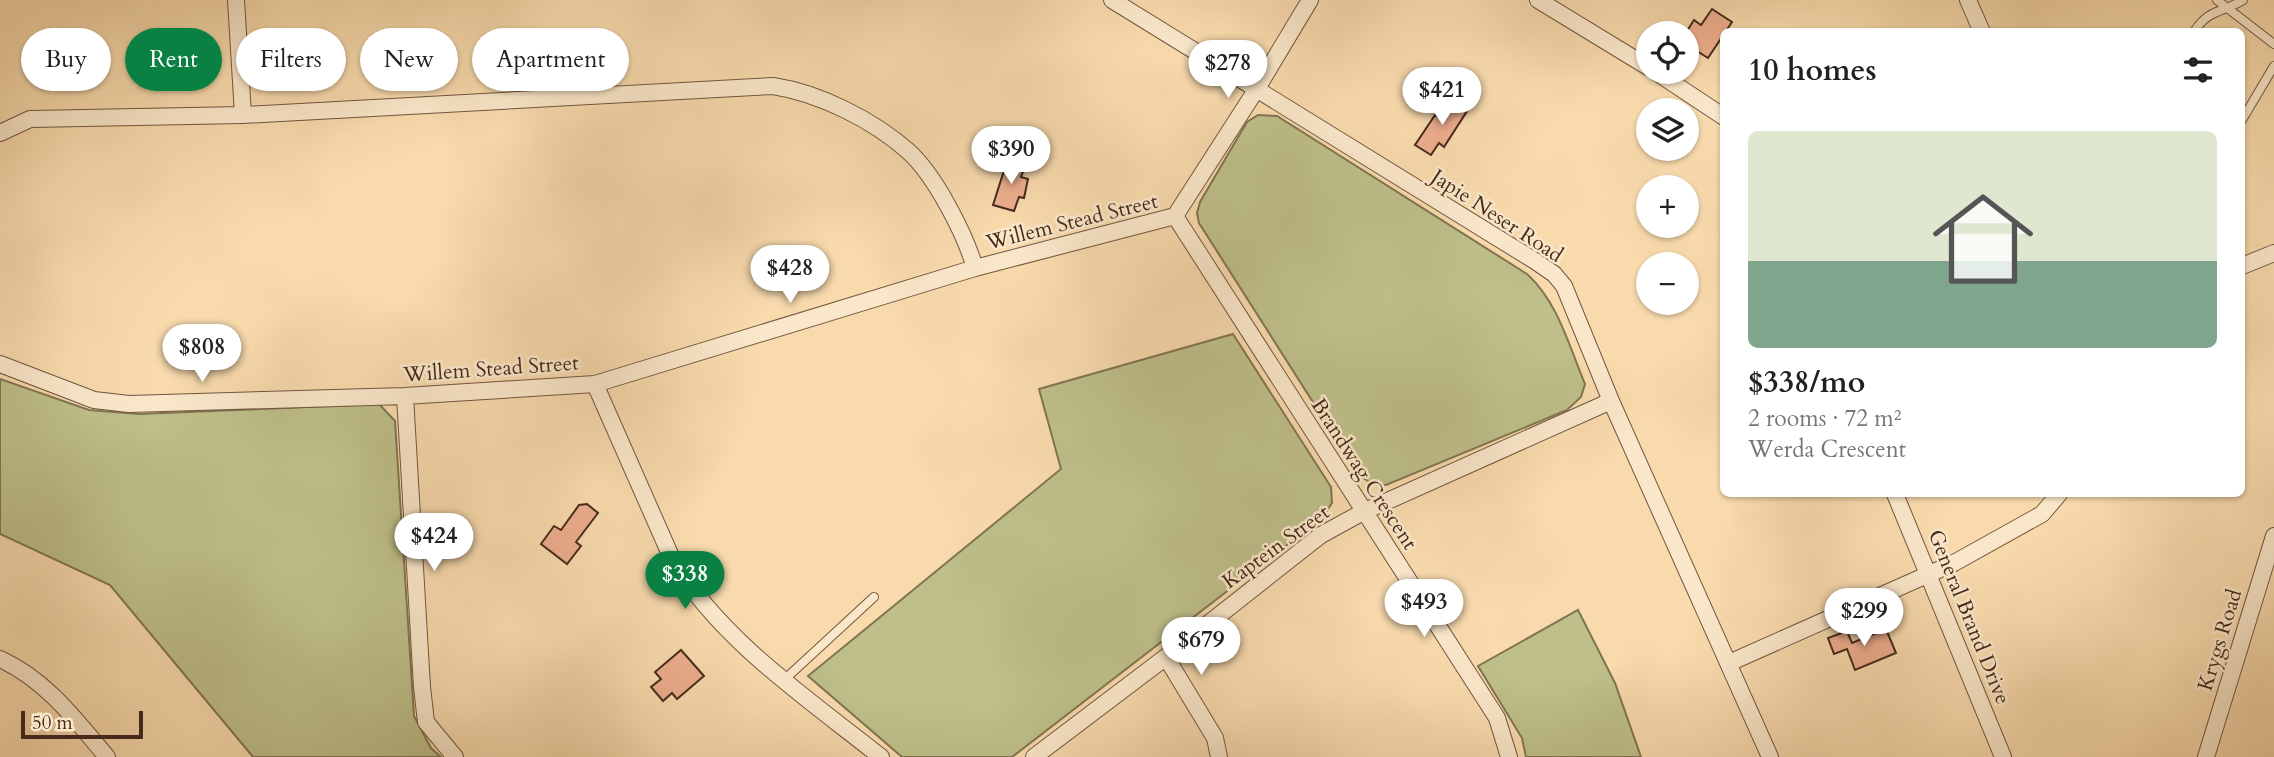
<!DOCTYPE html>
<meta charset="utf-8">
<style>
:root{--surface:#fff;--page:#f2f2f2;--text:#202124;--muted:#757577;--accent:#0b8043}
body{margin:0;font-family:Cardo,serif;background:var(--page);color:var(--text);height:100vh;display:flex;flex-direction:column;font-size:26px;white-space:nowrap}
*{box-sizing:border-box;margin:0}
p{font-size:23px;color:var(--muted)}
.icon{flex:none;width:38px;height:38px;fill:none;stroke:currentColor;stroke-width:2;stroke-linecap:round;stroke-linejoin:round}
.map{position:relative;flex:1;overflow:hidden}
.drawer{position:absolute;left:1720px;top:28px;width:525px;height:469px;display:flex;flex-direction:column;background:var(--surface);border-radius:10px;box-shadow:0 2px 5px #0004}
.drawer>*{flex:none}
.top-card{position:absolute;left:21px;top:28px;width:665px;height:63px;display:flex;gap:14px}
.fabs{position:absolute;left:1636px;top:21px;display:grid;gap:14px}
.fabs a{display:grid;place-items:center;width:63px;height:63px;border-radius:50%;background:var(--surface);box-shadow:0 2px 5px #0004;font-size:35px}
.scale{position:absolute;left:21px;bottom:18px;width:122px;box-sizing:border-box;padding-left:7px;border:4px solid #462a1a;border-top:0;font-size:19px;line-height:24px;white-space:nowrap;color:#462a1a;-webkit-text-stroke:5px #fae7ca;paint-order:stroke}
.price{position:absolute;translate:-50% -60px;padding:0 16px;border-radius:24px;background:#fff;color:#222;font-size:23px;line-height:46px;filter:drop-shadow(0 2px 4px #0008)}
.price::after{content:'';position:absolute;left:50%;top:42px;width:21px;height:16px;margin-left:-10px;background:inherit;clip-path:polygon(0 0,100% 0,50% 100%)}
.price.current{background:var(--accent);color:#fff}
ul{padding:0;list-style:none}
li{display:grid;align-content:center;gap:14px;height:371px;padding:0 28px}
li span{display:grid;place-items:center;height:217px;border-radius:10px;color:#555}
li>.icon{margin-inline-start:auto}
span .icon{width:126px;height:126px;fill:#fffc;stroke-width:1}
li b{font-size:30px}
h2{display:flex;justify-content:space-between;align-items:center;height:84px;padding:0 28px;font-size:30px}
.chip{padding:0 24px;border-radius:32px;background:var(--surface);box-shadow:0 2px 5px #0004;font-size:24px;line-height:63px}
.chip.current{background:var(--accent);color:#fff}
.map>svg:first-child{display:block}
.green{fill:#bebf89;stroke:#827452;stroke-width:2}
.building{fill:#edae8e;stroke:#462a1a;stroke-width:2}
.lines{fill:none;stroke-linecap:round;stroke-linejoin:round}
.lane-casing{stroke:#72563f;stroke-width:10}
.street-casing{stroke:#72563f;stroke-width:18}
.lane{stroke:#fae7ca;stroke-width:8}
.street{stroke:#fae7ca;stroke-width:16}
.labels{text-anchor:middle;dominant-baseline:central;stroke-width:5;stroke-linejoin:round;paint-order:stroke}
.street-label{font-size:21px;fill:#462a1a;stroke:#fae7ca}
</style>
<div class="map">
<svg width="2274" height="757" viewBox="0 0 2274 757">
<rect width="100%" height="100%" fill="#f8daad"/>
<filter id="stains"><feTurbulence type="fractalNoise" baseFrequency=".00286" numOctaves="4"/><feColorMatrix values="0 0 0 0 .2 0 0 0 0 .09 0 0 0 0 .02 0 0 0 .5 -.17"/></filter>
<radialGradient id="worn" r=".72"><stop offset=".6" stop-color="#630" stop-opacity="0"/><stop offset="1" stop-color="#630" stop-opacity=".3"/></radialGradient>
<path class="green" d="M1258,115L1277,116L1527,274C1558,302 1569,346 1585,384L1581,397L1567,410L1386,485L1373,484L1360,476L1199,223L1197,213L1200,202L1247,122Z
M1233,334L1331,487L1332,503L1322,518L1012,757H902L808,676L1061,469L1039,389Z
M0,379L89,410L139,414L379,404L395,421L414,716L431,748L441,757H253L110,585L0,534Z
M1578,610L1615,683L1641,757H1526L1522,738L1478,666Z"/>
<path class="building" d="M1712,9L1732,22L1708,58L1687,45V31L1694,20L1701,25Z
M1453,98L1469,108L1444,147L1439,143L1431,155L1415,145L1435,115L1440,118Z
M1008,158L1026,164L1021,177L1028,179L1024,198L1019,197L1014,211L993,205Z
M587,504L598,513L576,542L581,546L567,564L541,544L554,526L561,530L579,505Z
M1886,629L1896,653L1855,670L1847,649L1834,654L1828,638L1847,631L1852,643Z
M681,650L704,676L677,699L672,693L663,701L651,687L661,679L655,672Z"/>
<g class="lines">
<defs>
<path id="lane" d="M2217,0L2274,44
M2194,32C2208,9 2222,13 2243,0
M2242,120L2274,66
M784,680L874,597"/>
<path id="street" d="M236,0L243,115
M1112,0L1535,261L1554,274L1564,286L1611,401L1770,757
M1538,0L1648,67
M1968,0L1982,32
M1656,72L1724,117
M0,133L30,119L243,115L773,86C819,93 873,120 908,151C935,175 965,234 975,268
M1175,216L1497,718L1509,757
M2242,266L2274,253
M0,364L94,400L129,404L405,396L595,384L975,268L1175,216L1256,90L1310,0
M595,384L673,561C723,642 807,698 881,757
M405,396L422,687L426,722L455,757
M1895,494L2003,757
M1166,657L1215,738L1219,757
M0,659C46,680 75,719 107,757
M1729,663L1954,563L2042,514L2059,494
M1034,757L1166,657L1321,535L1363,512L1611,401
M2206,757L2274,536"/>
</defs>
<use href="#lane" class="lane-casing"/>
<use href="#street" class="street-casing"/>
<use href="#lane" class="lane"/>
<use href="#street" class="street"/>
</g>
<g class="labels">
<g class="street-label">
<text transform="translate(1497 216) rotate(33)">Japie Neser Road</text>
<text transform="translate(1072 222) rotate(-14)">Willem Stead Street</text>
<text transform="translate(491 369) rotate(-4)">Willem Stead Street</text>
<text transform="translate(1364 474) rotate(57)">Brandwag Crescent</text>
<text transform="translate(1276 547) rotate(-36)">Kaptein Street</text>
<text transform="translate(1969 617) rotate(68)">General Brand Drive</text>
<text transform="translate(2220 640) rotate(-73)">Krygs Road</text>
</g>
</g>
<rect width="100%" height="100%" filter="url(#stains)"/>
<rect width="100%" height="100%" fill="url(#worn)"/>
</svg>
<div class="fabs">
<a><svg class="icon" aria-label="locate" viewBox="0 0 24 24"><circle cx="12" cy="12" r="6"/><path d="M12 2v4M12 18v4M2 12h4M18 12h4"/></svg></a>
<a><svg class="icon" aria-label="layers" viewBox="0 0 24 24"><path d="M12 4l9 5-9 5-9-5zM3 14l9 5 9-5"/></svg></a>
<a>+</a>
<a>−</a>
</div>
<div class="scale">50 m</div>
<b class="price" style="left:1228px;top:100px">$278</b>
<b class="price" style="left:1442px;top:127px">$421</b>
<b class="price" style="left:1011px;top:186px">$390</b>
<b class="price" style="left:790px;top:305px">$428</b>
<b class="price" style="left:202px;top:384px">$808</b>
<b class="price" style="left:434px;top:573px">$424</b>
<b class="price current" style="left:685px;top:611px">$338</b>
<b class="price" style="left:1424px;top:639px">$493</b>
<b class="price" style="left:1864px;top:648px">$299</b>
<b class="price" style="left:1201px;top:677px">$679</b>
<div class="top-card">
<a class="chip">Buy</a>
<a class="chip current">Rent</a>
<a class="chip">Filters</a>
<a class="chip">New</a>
<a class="chip">Apartment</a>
</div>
<section class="drawer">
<h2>10 homes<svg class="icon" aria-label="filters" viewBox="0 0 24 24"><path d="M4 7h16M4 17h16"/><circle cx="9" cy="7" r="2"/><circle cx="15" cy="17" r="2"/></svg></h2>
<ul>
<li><span style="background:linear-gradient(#dfe7d0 60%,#7fa58c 0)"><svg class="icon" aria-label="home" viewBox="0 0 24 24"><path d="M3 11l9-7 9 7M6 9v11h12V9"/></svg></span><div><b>$338/mo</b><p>2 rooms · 72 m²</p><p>Werda Crescent</p></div></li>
</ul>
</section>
</div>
